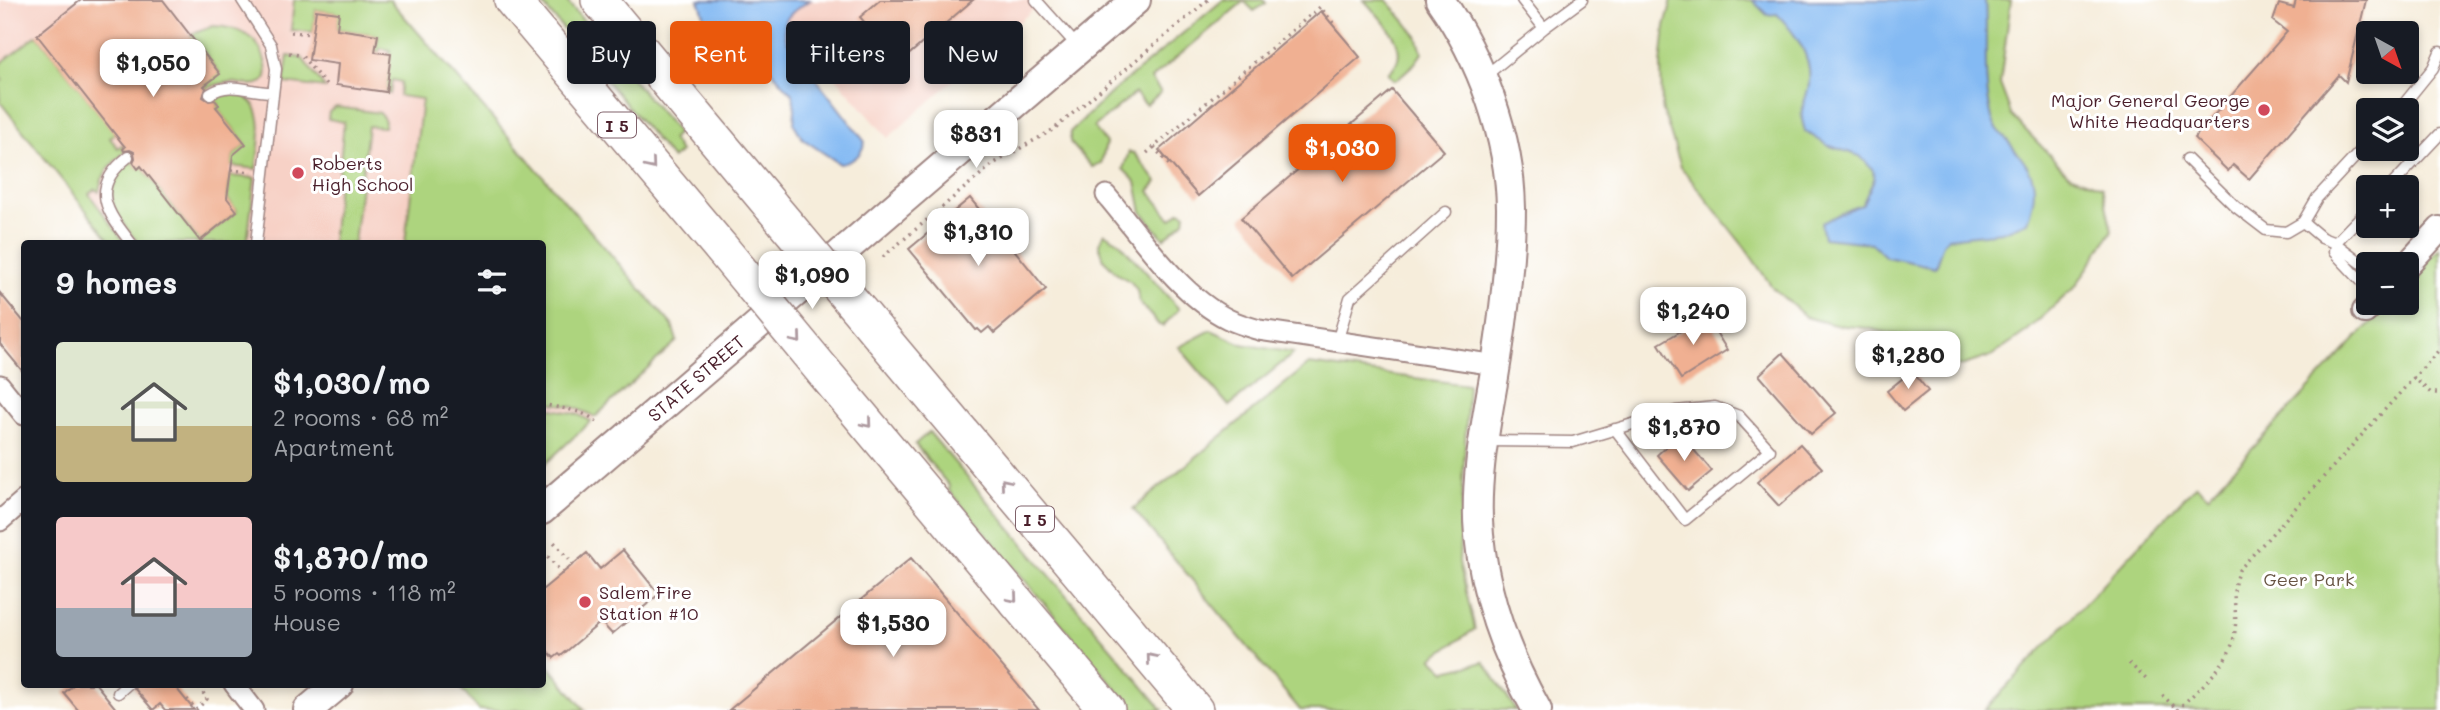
<!DOCTYPE html>
<meta charset="utf-8">
<style>
:root{--surface:#171b24;--page:#242831;--text:#f1f3f6;--muted:#9ea1a6;--accent:#ea580c}
body{margin:0;font-family:Mali,sans-serif;background:var(--page);color:var(--text);height:100vh;display:flex;flex-direction:column;font-size:26px;white-space:nowrap}
*{box-sizing:border-box;margin:0}
p{font-size:23px;color:var(--muted)}
.icon{flex:none;width:38px;height:38px;fill:none;stroke:currentColor;stroke-width:2;stroke-linecap:round;stroke-linejoin:round}
.map{position:relative;flex:1;overflow:hidden}
.sheet{position:absolute;left:21px;top:240px;width:525px;height:448px;display:flex;flex-direction:column;background:var(--surface);border-radius:7px;box-shadow:0 4px 10px #0003}
.sheet>*{flex:none}
.hud{position:absolute;left:567px;top:21px;width:665px;height:63px;display:flex;gap:14px}
.needle{width:46px;rotate:140deg}
.fabs{position:absolute;left:2356px;top:21px;display:grid;gap:14px}
.fabs a{display:grid;place-items:center;width:63px;height:63px;border-radius:7px;background:var(--surface);box-shadow:0 4px 10px #0003;font-size:35px}
.price{position:absolute;translate:-50% -60px;padding:0 16px;border-radius:14px;background:#fff;color:#222;font-size:23px;line-height:46px;filter:drop-shadow(0 2px 4px #0008)}
.price::after{content:'';position:absolute;left:50%;top:42px;width:21px;height:16px;margin-left:-10px;background:inherit;clip-path:polygon(0 0,100% 0,50% 100%)}
.price.current{background:var(--accent);color:#fff}
ul{padding:0;list-style:none}
li{display:flex;align-items:center;gap:21px;height:175px;padding:0 35px}
li span{display:grid;place-items:center;flex:none;width:196px;height:140px;border-radius:7px;color:#555}
li>.icon{margin-inline-start:auto}
span .icon{width:84px;height:84px;fill:#fffc;stroke-width:1}
li b{font-size:30px}
h2{display:flex;justify-content:space-between;align-items:center;height:84px;padding:0 35px;font-size:30px}
.chip{padding:0 24px;border-radius:7px;background:var(--surface);box-shadow:0 4px 10px #0003;font-size:24px;line-height:63px}
.chip.current{background:var(--accent);color:#fff}
.map>svg:first-child{display:block}
.built{fill:#f7d1c6}
.green{fill:#add47e;stroke:#7c7a54;stroke-width:2}
.water{fill:#84baf3;stroke:#676c8f;stroke-width:2}
.building{fill:#f0b092}
.lines{fill:none;stroke-linecap:round;stroke-linejoin:round}
.service-casing{stroke:#a08683;stroke-width:13}
.minor-casing{stroke:#a08683;stroke-width:23}
.tertiary-casing{stroke:#a08683;stroke-width:28}
.secondary-casing{stroke:#a08683;stroke-width:32}
.motorway-casing{stroke:#a08683;stroke-width:38}
.path{stroke:#a08683;stroke-width:3.5;stroke-dasharray:2 5;stroke-linecap:butt}
.service{stroke:#fff;stroke-width:10}
.minor{stroke:#fff;stroke-width:19}
.tertiary{stroke:#fff;stroke-width:24}
.secondary{stroke:#fff;stroke-width:28}
.motorway{stroke:#fff;stroke-width:35}
.motorway-bridge-casing{stroke:#a08683;stroke-width:38;stroke-linecap:butt}
.motorway-bridge{stroke:#fff;stroke-width:35}
.oneway{stroke:#ae9aa0}
.poi-dot{fill:#d1495b;stroke:#fff;stroke-width:2.5}
.labels{text-anchor:middle;dominant-baseline:central;stroke-width:6;stroke-linejoin:round;paint-order:stroke}
.shield{fill:#fff;stroke:#80626b;stroke-width:2}
.shield-label{font-size:16px;font-weight:bold;fill:#4a1f2b}
.poi-label{font-size:18px;fill:#4a1f2b;stroke:#fff;text-anchor:start}
.street-label{font-size:18px;fill:#4a1f2b;stroke:#fff}
.park-label{font-size:18px;fill:#685544;stroke:#fff}
</style>
<div class="map">
<svg width="2440" height="710" viewBox="0 0 2440 710">
<rect width="100%" height="100%" fill="#fff"/>
<filter id="ink" filterUnits="userSpaceOnUse"><feTurbulence type="fractalNoise" baseFrequency=".0143" numOctaves="2"/><feDisplacementMap in="SourceGraphic" scale="14" xChannelSelector="R" yChannelSelector="G"/><feConvolveMatrix kernelMatrix="1 2 1 2 8 2 1 2 1" color-interpolation-filters="sRGB"/></filter>
<filter id="wash" filterUnits="userSpaceOnUse"><feTurbulence type="fractalNoise" baseFrequency=".00686" numOctaves="4" result="noise"/><feDisplacementMap in="SourceGraphic" scale="28" xChannelSelector="R" yChannelSelector="G"/><feGaussianBlur stdDeviation="1.57" result="paint"/><feColorMatrix in="noise" values="0 0 0 0 0 0 0 0 0 0 0 0 0 0 0 0 0 1.4 0 .05"/><feComposite in="paint" operator="in"/></filter>
<g filter="url(#wash)">
<rect width="100%" height="100%" fill="#f6eddb"/>
<path class="built" d="M0,0H390L672,325L677,341L543,466L542,243H112L0,82L3,80L0,76Z
M769,0H1044L888,138Z"/>
<path class="green" d="M294,0H390L672,325L677,341L595,417L574,407L543,401L542,243H405L422,99L399,96L401,82L392,80L390,94L386,93L390,50L380,48L379,52L371,51L377,44L378,35L337,29L338,13L316,10L313,32L291,30Z
M539,0H566L678,133L672,139L680,152L672,159Z
M1223,0H1263L1266,3L1254,11L1244,1L1151,79L1161,92L1146,105L1135,93L1094,127L1106,143L1101,164L1092,167L1070,142V132L1112,92Z
M1364,0H1387L1417,36L1422,53L1415,63L1397,79L1394,80L1388,73C1417,49 1381,20 1364,0Z
M1672,0H2011L2000,84L2012,116L2069,175L2102,187L2112,231L2075,287L2027,331L1991,356L1949,370L1905,337L1867,328L1835,325L1806,317L1773,288L1745,248L1681,167L1662,107L1661,65L1665,26Z
M213,26C237,27 259,36 265,61C267,69 268,76 263,82C243,92 235,73 207,89L204,86L220,73L190,35Z
M37,35L115,133L110,138L118,148L123,144L125,147L123,149L125,152C111,164 101,174 99,192L95,189L89,194L125,243H112L0,102V82L3,80L0,76V64Z
M288,56L302,58L325,88L284,83Z
M221,94C271,88 260,138 256,169L231,166L233,155L246,144L216,107L219,105L214,99Z
M336,107L380,113L385,121L384,127L368,126L354,243H332L344,122L328,119L329,112Z
M1129,152L1134,153L1157,182L1149,191L1171,219L1180,211L1185,214L1184,221L1164,239L1142,212L1136,182L1123,169Z
M132,161L138,168L141,166L200,241L237,211L227,198L230,176L255,178L247,243H138C114,212 97,193 132,161Z
M1104,233L1119,242L1179,309L1163,326L1159,325L1139,302L1137,290L1131,282L1119,275L1104,260L1099,244Z
M2440,248V710H1985L2196,485L2208,496L2389,303H2406V284Z
M1211,330L1242,344L1294,353L1229,406L1179,347Z
M1309,364L1468,385L1459,562L1475,629L1432,658L1446,671L1484,662L1516,710H1300L1133,509Z
M543,407L577,414L591,421L543,466Z
M929,432L1163,710H1134L948,489L950,487L915,444Z
M543,659L585,710H479L457,684H542Z"/>
<path class="water" d="M699,0H810C792,12 779,17 787,41L865,142C861,155 854,162 840,164L803,139L794,124L795,109L793,95L766,64L752,55L725,51L711,36Z
M1752,0H1985C1988,42 1982,77 1992,118C1994,127 2002,134 2007,140C2033,172 2042,182 2027,222L2002,232L1948,238L1943,244L1935,267L1886,257L1871,243L1824,238L1821,223C1835,217 1847,208 1862,205L1874,179L1873,170L1860,156L1827,145L1805,131C1798,109 1803,110 1808,89C1815,59 1796,34 1777,14L1767,15Z"/>
<g id="blocks">
<path class="building" d="M81,0H163L220,74L204,86L206,88L203,97L209,101L215,100L219,105L216,107L246,144L233,155L227,198L237,211L200,241L141,166L138,169L133,162L135,158L134,152L130,150L124,151L123,149L125,147L37,35Z
M880,0H973L899,63L860,17Z
M2296,0H2366L2346,82L2339,75L2249,179L2233,165L2228,171L2194,138L2287,32L2273,21L2279,4L2294,8Z
M316,10L339,13L337,29L378,35L375,52L391,54L386,92L336,85L338,64L309,60Z
M1321,11L1360,57L1198,196L1159,150Z
M1392,90L1444,151L1292,279L1241,218Z
M970,198L995,229L1002,223L1012,236L1007,241L1046,289L994,333L989,327L982,333L978,329L976,330L909,249Z
M0,293L24,322V373L0,344Z
M1706,316L1727,350L1681,379L1659,344Z
M1783,353L1836,413L1811,434L1759,375Z
M1912,371L1928,391L1903,411L1887,391Z
M1680,434L1712,471L1688,491L1657,455Z
M1800,444L1822,468L1779,506L1757,482Z
M623,550L659,594L612,634L601,622L561,656L559,654L554,658L542,645V590L587,553L600,569Z
M911,558L1039,710H729Z
M74,684H96L117,710H78L64,693Z
M135,684H173L194,710H165L160,704L153,710L134,688Z"/>
</g>
</g>
<g filter="url(#ink)">
<use href="#blocks" fill-opacity="0" stroke="#a08683" stroke-width="2"/>
<g class="lines">
<defs>
<path id="service" d="M242,0L271,45L276,69L256,243
M1036,0L1078,47
M1544,28L1582,0
M1485,76L1544,28L1522,0
M210,94C231,80 250,93 273,92
M2399,110L2433,68L2440,52
M128,157C89,188 106,211 131,243
M2187,159L2236,207L2266,230L2286,232L2303,222L2317,198L2368,143
M2390,187L2440,134
M2303,222L2322,238L2335,243L2368,209
M2368,268L2335,243L2334,252L2368,288
M1337,342L1350,298L1446,212
M1484,441L1573,442L1676,411L1715,407L1739,416L1770,450L1685,520L1615,429
M118,693L128,684"/>
<path id="minor" d="M1106,195C1141,236 1179,295 1228,319C1238,324 1249,327 1259,330L1496,365
M0,385L24,415
M0,521L24,500
M234,684L254,710"/>
<path id="tertiary" d="M2406,266L2440,229
M2365,311L2373,303"/>
<path id="secondary" d="M1440,0C1481,58 1510,137 1511,208C1511,264 1503,322 1494,377C1485,429 1474,482 1479,535C1485,598 1506,655 1537,710
M542,510L1136,0
M308,710L339,684"/>
<path id="motorway" d="M512,0L722,249
M599,0L772,207
M874,328L1195,710
M823,371L1107,710"/>
</defs>
<use href="#service" class="service-casing"/>
<use href="#minor" class="minor-casing"/>
<use href="#tertiary" class="tertiary-casing"/>
<use href="#secondary" class="secondary-casing"/>
<use href="#motorway" class="motorway-casing"/>
<path class="path" d="M291,32L313,34
M289,53L302,56L328,88
M1154,147L1170,166
M1147,153L1320,7L1335,25
M231,170L252,172
M883,257L993,164L1054,129L1208,0
M2413,377L2431,393H2440
M542,404C561,409 585,409 599,424
M543,551L562,573L573,564L554,542
M2129,663L2148,681
M2162,695L2178,710
M187,699L196,710
M196,710L207,699L200,688
M2177,710C2199,688 2233,663 2235,630C2238,607 2229,593 2239,570L2440,349"/>
<use href="#service" class="service"/>
<use href="#minor" class="minor"/>
<use href="#tertiary" class="tertiary"/>
<use href="#secondary" class="secondary"/>
<use href="#motorway" class="motorway"/>
<defs>
<path id="motorway-bridge" d="M772,207L874,328
M722,249L823,371"/>
</defs>
<use href="#motorway-bridge" class="motorway-bridge-casing"/>
<use href="#motorway-bridge" class="motorway-bridge"/>
</g>
<defs><path id="oneway-chevron" d="M-2-3.5L2.5 0L-2 3.5" fill="none" stroke-width="1.6" stroke-linecap="round" stroke-linejoin="round" transform="scale(1.75)"/></defs>
<g class="oneway">
<use href="#oneway-chevron" transform="translate(651 165) rotate(50)"/>
<use href="#oneway-chevron" transform="translate(797 339) rotate(50)"/>
<use href="#oneway-chevron" transform="translate(867 423) rotate(50)"/>
<use href="#oneway-chevron" transform="translate(1005 483) rotate(-130)"/>
<use href="#oneway-chevron" transform="translate(1013 598) rotate(50)"/>
<use href="#oneway-chevron" transform="translate(1151 658) rotate(-130)"/>
</g>
</g>
<g class="poi-dot">
<circle cx="2264" cy="110" r="7"/>
<circle cx="298" cy="173" r="7"/>
<circle cx="585" cy="602" r="7"/>
</g>
<g class="labels">
<g class="shield">
<rect x="598" y="112.5" width="38" height="25" rx="5"/>
<rect x="1016" y="506.5" width="38" height="25" rx="5"/>
</g>
<g class="shield-label">
<text x="617" y="125">I 5</text>
<text x="1035" y="519">I 5</text>
</g>
<g class="poi-label">
<text x="2250" y="100" text-anchor="end">Major General George<tspan x="2250" dy="21">White Headquarters</tspan></text>
<text x="312" y="163">Roberts<tspan x="312" dy="21">High School</tspan></text>
<text x="599" y="592">Salem Fire<tspan x="599" dy="21">Station #10</tspan></text>
</g>
<g class="street-label">
<text transform="translate(696 378) rotate(-41)">STATE STREET</text>
</g>
<g class="park-label">
<text x="2309" y="579">Geer Park</text>
</g>
</g>
</svg>
<div class="fabs">
<a><svg class="needle" viewBox="-14 -14 28 28"><path d="M0-13l5 13h-10z" fill="#e53935"/><path d="M0 13l5-13h-10z" fill="#9ea1a6"/></svg></a>
<a><svg class="icon" aria-label="layers" viewBox="0 0 24 24"><path d="M12 4l9 5-9 5-9-5zM3 14l9 5 9-5"/></svg></a>
<a>+</a>
<a>−</a>
</div>
<b class="price" style="left:153px;top:99px">$1,050</b>
<b class="price" style="left:976px;top:170px">$831</b>
<b class="price current" style="left:1342px;top:184px">$1,030</b>
<b class="price" style="left:978px;top:268px">$1,310</b>
<b class="price" style="left:812px;top:311px">$1,090</b>
<b class="price" style="left:1693px;top:347px">$1,240</b>
<b class="price" style="left:1908px;top:391px">$1,280</b>
<b class="price" style="left:1684px;top:463px">$1,870</b>
<b class="price" style="left:893px;top:659px">$1,530</b>
<div class="hud">
<a class="chip">Buy</a>
<a class="chip current">Rent</a>
<a class="chip">Filters</a>
<a class="chip">New</a>
</div>
<section class="sheet">
<h2>9 homes<svg class="icon" aria-label="filters" viewBox="0 0 24 24"><path d="M4 7h16M4 17h16"/><circle cx="9" cy="7" r="2"/><circle cx="15" cy="17" r="2"/></svg></h2>
<ul>
<li><span style="background:linear-gradient(#dfe7d0 60%,#c2b280 0)"><svg class="icon" aria-label="home" viewBox="0 0 24 24"><path d="M3 11l9-7 9 7M6 9v11h12V9"/></svg></span><div><b>$1,030/mo</b><p>2 rooms · 68 m²</p><p>Apartment</p></div></li>
<li><span style="background:linear-gradient(#f6c9c9 65%,#9aa5b1 0)"><svg class="icon" aria-label="home" viewBox="0 0 24 24"><path d="M3 11l9-7 9 7M6 9v11h12V9"/></svg></span><div><b>$1,870/mo</b><p>5 rooms · 118 m²</p><p>House</p></div></li>
</ul>
</section>
</div>
